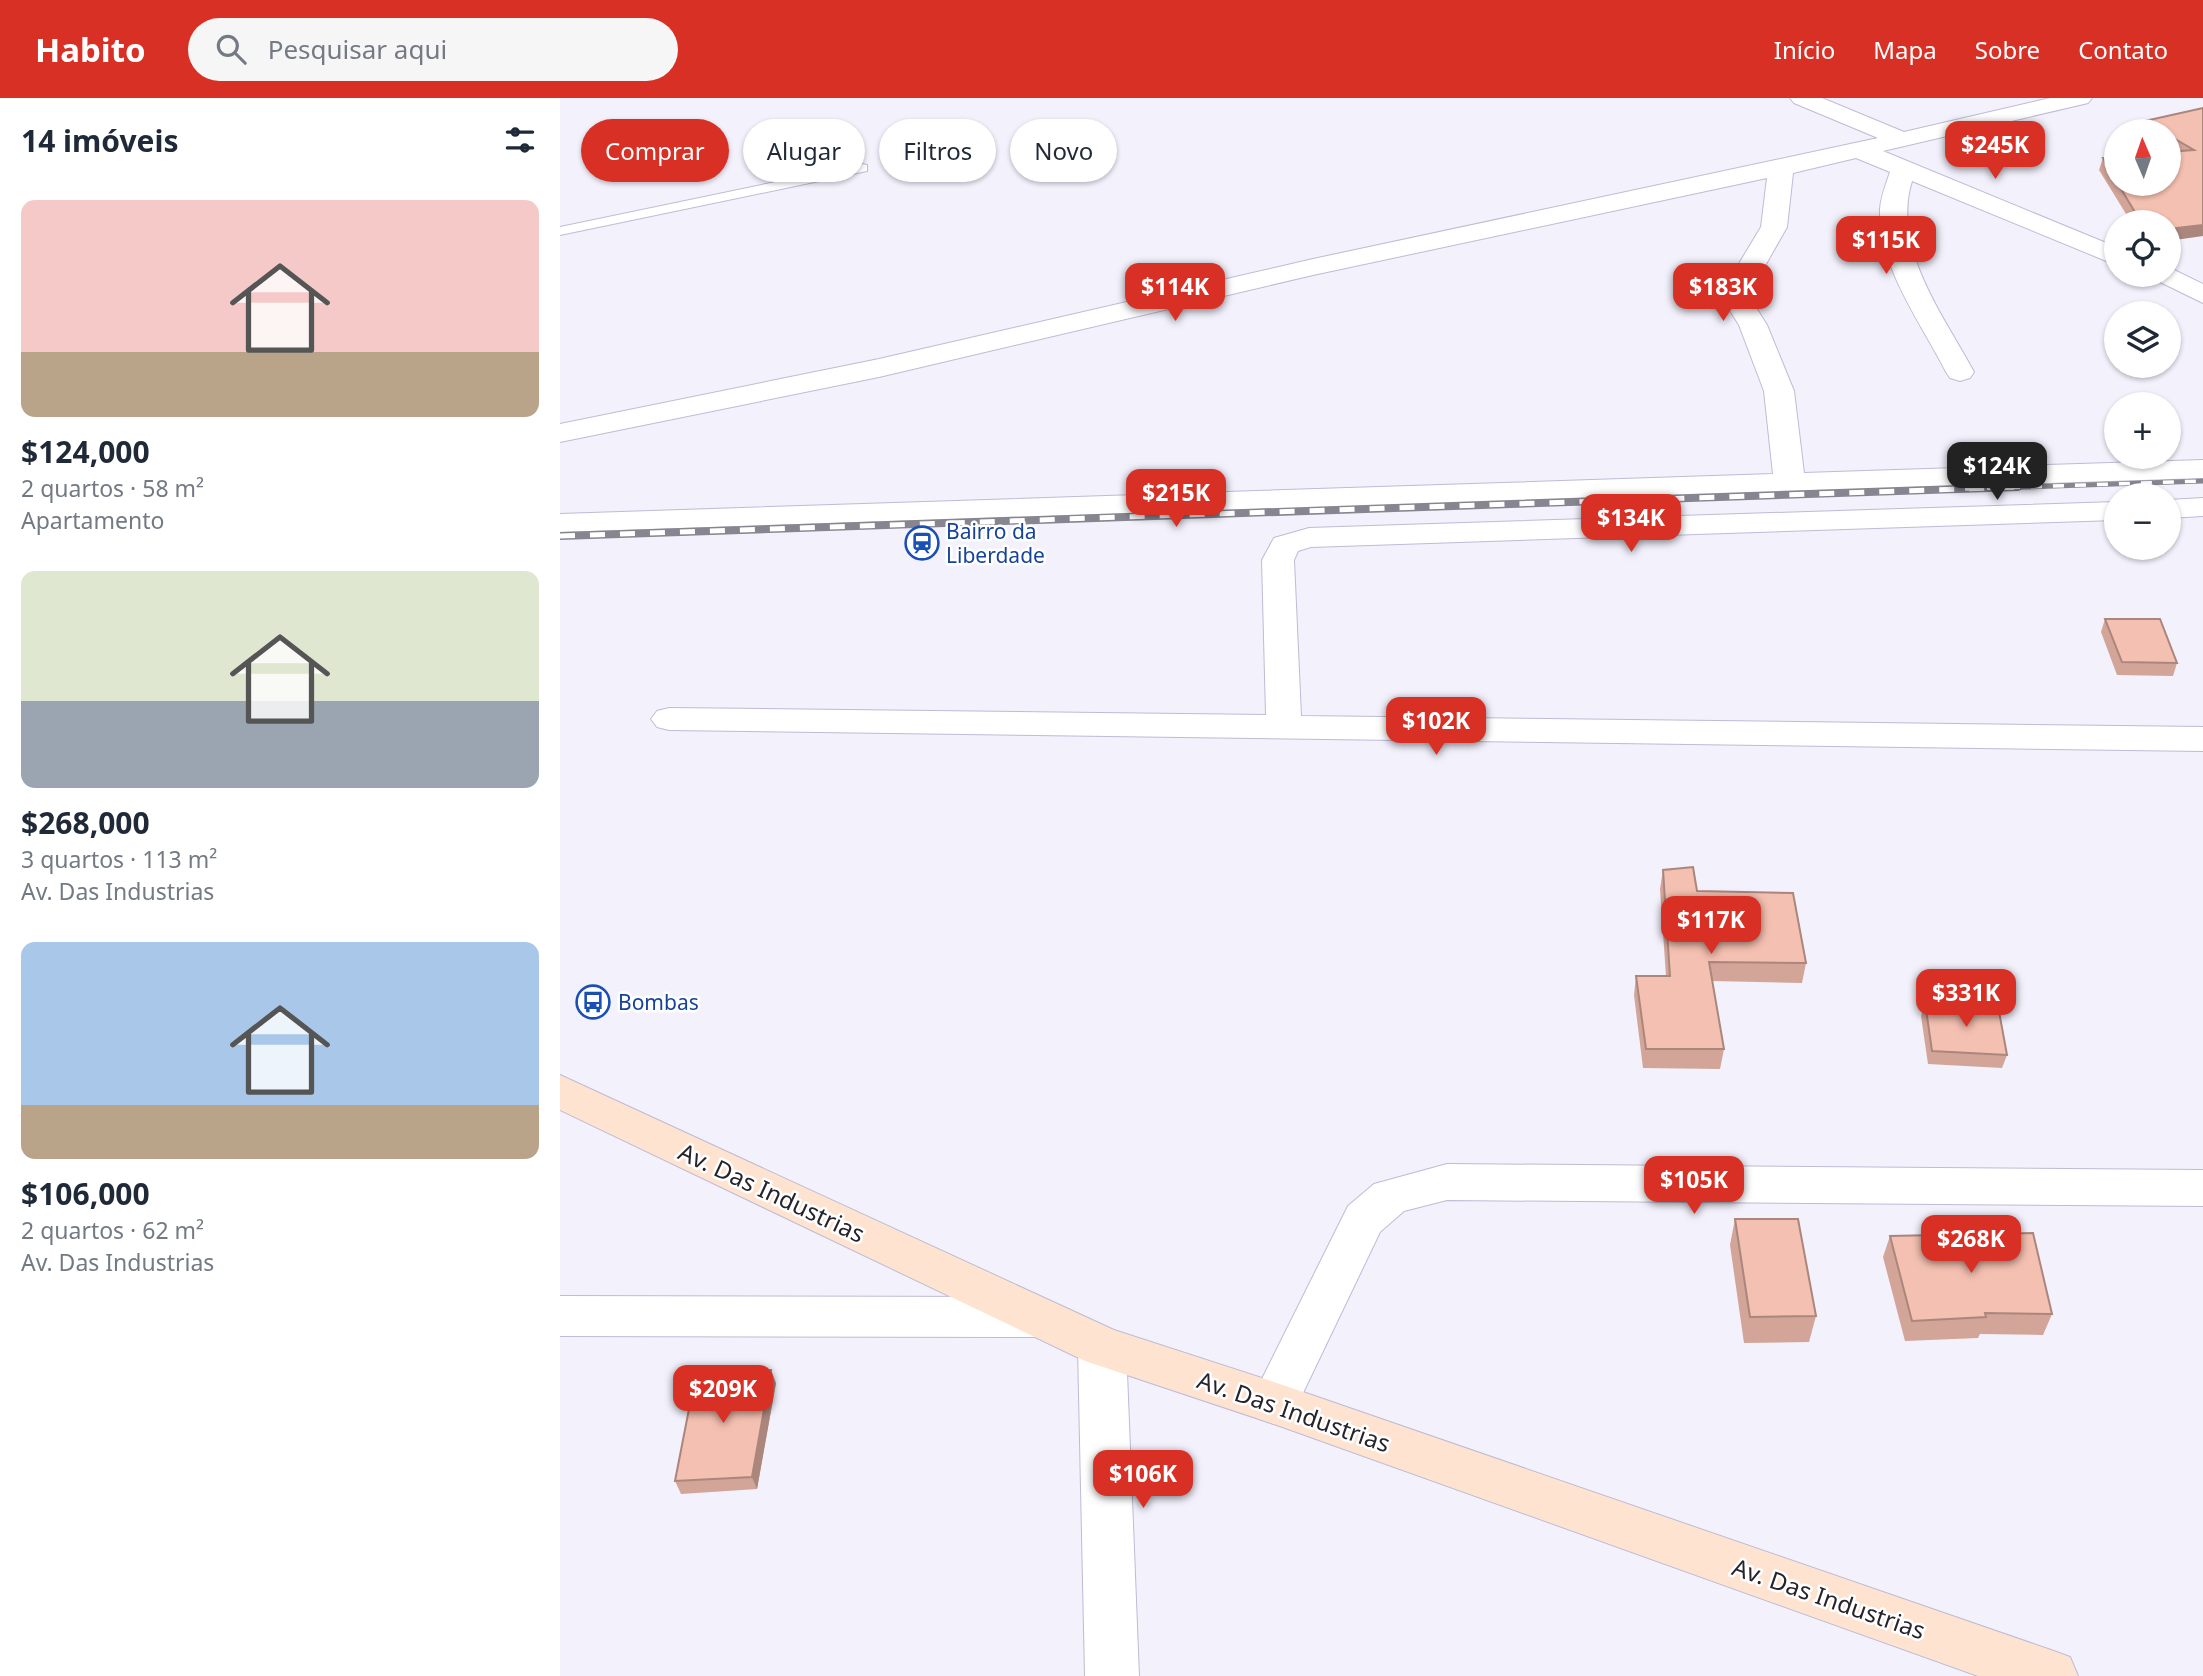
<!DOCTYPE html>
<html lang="pt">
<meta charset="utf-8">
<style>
:root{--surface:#fff;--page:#f6f6f7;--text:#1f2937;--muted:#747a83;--accent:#d93025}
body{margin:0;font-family:"Noto Sans",sans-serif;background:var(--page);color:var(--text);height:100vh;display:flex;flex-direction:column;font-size:26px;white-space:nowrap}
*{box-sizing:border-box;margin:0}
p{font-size:23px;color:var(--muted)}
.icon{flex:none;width:38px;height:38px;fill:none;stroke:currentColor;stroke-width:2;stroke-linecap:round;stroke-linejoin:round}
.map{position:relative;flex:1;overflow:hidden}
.drawer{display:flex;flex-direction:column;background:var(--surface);width:560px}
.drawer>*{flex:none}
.hud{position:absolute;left:21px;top:21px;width:665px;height:63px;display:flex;gap:14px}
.needle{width:46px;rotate:358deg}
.tools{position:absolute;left:1544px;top:21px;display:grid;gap:14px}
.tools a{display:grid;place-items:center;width:77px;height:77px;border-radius:50%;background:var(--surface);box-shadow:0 2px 5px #0004;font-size:35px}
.price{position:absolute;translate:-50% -60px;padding:0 16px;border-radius:14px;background:var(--accent);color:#fff;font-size:23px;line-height:46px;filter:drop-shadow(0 2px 4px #0008)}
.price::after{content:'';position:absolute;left:50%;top:42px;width:21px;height:16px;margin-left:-10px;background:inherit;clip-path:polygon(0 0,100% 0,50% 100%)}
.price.active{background:#222;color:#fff}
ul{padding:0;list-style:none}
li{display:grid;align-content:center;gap:14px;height:371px;padding:0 21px}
li span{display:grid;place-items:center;height:217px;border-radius:14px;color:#555}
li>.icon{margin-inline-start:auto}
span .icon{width:126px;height:126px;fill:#fffc;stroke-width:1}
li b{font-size:30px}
h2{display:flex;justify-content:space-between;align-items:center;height:84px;padding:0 21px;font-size:30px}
.tag{padding:0 24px;border-radius:32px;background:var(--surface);box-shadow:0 2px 5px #0004;font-size:24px;line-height:63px}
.tag.active{background:var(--accent);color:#fff}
header{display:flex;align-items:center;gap:42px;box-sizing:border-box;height:98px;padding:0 35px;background:var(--accent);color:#fff}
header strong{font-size:33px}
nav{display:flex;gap:38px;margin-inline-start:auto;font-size:24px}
.search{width:490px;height:63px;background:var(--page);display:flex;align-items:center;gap:18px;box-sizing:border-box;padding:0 24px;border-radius:38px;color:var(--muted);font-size:26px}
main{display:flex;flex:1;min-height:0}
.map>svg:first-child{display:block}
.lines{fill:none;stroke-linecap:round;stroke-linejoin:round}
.service-casing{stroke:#bebbd5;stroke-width:2}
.minor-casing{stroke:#bebbd5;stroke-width:2}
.tertiary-casing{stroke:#bebbd5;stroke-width:2}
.secondary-casing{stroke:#bebbd5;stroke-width:2}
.service{fill:#fff;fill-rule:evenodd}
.minor{fill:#fff;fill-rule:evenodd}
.tertiary{fill:#fff;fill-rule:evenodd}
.secondary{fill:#fee4d0;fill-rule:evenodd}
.rail-far1-casing{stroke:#878690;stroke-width:5}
.rail-casing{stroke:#878690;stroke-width:8}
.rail-far1{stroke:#fff;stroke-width:3.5;stroke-dasharray:11;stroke-linecap:butt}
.rail{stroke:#fff;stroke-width:5;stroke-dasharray:15;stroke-linecap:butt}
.wall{fill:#d2a598}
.shaded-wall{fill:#ab867c}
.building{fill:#f4c0b1;stroke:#ab867c;stroke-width:2}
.labels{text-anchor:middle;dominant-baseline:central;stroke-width:5;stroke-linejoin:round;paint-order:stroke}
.transit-label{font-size:21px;fill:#164399;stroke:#fff;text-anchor:start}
.near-street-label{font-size:24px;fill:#25242d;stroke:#fff}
</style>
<header>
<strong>Habito</strong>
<div class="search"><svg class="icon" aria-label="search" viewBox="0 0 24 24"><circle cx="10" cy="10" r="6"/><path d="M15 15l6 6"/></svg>Pesquisar aqui</div>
<nav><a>Início</a><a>Mapa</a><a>Sobre</a><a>Contato</a></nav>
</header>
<main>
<section class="drawer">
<h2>14 imóveis<svg class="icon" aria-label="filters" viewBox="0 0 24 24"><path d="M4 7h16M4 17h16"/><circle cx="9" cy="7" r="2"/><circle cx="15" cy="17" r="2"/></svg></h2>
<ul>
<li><span style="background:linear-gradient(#f6c9c9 70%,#b9a48a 0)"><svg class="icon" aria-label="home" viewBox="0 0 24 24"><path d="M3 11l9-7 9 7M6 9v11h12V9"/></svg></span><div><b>$124,000</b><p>2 quartos · 58 m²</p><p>Apartamento</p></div></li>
<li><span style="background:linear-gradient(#dfe7d0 60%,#9aa5b1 0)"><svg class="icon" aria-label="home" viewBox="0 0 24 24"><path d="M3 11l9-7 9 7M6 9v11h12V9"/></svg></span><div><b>$268,000</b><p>3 quartos · 113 m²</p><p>Av. Das Industrias</p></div></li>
<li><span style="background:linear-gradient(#a9c7e8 75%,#b9a48a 0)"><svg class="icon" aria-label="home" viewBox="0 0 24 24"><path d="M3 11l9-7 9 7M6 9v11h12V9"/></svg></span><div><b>$106,000</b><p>2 quartos · 62 m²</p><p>Av. Das Industrias</p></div></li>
</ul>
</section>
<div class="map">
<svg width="1643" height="1578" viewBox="0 0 1643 1578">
<rect width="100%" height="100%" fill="#f2f1fc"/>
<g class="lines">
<defs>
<path id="service" d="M302,66L307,67V73L0,137V129Z"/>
<path id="minor" d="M1230,0H1262L1344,34L1490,0H1532L1528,5L1323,53L1556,149V167L1352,83C1331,150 1384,218 1414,274L1410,280L1400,283L1390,280L1386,274C1361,225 1318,168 1320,111C1321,98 1326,86 1330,74L1296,60L1233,75L1227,129L1193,189L1195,208L1207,227L1234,293L1244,375L1643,362V380L0,434V416L1213,376L1204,293L1179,227L1167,208L1165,189L1201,129L1207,80L753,177L319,279L0,344V326L319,261L753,161L1318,40L1234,5Z
M1608,169L1643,186V205L1598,183L1595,177H1608Z
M1643,400V418L1608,420V402Z
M1556,404V422L751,449L738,453L734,462L741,618L1643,629V653L109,632L97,629L91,621L97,613L109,610L706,617L702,462L714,440L749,430Z
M0,1198L476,1199L493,1205L499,1219L493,1233L476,1239L0,1238Z
M542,1229L559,1235L566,1249L579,1578H525L518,1249L525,1235Z"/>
<path id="tertiary" d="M887,1066L1643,1072V1108L887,1102L844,1113L820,1134L731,1320L714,1326L697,1320L690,1305L788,1108L814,1086Z"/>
<path id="secondary" d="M0,977L554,1232L714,1284L1491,1552L1510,1559L1518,1578H1418L714,1326L525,1263L0,1012Z"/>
</defs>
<use href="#service" class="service-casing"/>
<use href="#minor" class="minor-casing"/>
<use href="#tertiary" class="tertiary-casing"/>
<use href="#secondary" class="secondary-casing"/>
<use href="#service" class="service"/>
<use href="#minor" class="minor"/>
<use href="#tertiary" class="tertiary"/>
<use href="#secondary" class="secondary"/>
<defs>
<path id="rail-far1" d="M1405,391L1643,383"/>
<path id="rail" d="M0,438L1458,389"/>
</defs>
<use href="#rail-far1" class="rail-far1-casing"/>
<use href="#rail" class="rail-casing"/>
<use href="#rail-far1" class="rail-far1"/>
<use href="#rail" class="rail"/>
</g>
<path class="wall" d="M1643,10V138L1608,124H1571L1539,72L1543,60L1556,59V86H1608L1614,54L1608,50V33H1583L1585,23Z
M1545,521L1617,565L1613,578L1557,577L1541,534Z
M1103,772L1137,793L1246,865L1242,885L1152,883L1164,951L1160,971L1083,970L1074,897L1076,878H1106L1100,791Z
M1365,904L1447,957L1442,970L1368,966L1361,918Z
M1175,1121L1256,1218L1249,1244L1184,1245L1170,1147Z
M1330,1138L1492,1216L1483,1237L1420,1236L1418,1240L1345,1243L1323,1159Z
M216,1285L197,1391L121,1396L115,1383Z"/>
<path class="shaded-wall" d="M1643,127V138L1608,143V131Z
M211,1272L216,1285L197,1391L192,1379Z"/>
<path class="building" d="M1643,10V127L1608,131V124H1581L1558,86H1608V54L1634,52L1608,37V33H1602L1585,23Z
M1556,59V82L1543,60Z
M1545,521H1600L1617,565L1562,564Z
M1133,769L1137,793L1233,795L1246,865L1149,864L1164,951H1086L1076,878H1110L1103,772Z
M1365,904L1438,908L1447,957L1372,953Z
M1175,1121H1238L1256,1218L1190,1219Z
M1473,1135L1492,1216L1425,1215L1426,1219L1352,1223L1330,1138Z
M211,1272L192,1379L115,1383L136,1275Z"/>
<defs>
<symbol id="station-ring" viewBox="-11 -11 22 22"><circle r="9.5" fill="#fff" stroke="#1a4fb4" stroke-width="1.5"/><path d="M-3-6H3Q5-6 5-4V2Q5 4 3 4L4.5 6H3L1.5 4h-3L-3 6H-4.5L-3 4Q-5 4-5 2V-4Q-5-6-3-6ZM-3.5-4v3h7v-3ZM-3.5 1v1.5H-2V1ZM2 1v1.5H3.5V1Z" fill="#1a4fb4"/></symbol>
<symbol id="bus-ring" viewBox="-11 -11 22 22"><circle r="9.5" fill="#fff" stroke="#1a4fb4" stroke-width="1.5"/><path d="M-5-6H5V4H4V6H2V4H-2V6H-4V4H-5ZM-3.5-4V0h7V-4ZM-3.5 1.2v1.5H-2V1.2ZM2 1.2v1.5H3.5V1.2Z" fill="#1a4fb4"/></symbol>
</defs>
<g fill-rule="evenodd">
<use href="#station-ring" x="343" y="426" width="38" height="38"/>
<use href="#bus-ring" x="14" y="885" width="38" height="38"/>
</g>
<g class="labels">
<g class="transit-label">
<text x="386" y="433">Bairro da<tspan x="386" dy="24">Liberdade</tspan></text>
<text x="58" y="904">Bombas</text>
</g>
<g class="near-street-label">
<text transform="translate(212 1094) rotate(25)">Av. Das Industrias</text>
<text transform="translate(734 1313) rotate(19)">Av. Das Industrias</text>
<text transform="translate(1269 1500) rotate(19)">Av. Das Industrias</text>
</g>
</g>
</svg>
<div class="tools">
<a><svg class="needle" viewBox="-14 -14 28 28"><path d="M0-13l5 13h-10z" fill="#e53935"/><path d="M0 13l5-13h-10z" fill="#747a83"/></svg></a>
<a><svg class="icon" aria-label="locate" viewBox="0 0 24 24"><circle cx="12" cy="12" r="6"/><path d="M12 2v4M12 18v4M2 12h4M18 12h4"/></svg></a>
<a><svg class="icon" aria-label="layers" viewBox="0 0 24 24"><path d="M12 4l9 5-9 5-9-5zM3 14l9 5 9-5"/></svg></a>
<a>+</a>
<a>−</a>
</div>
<b class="price" style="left:1435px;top:83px">$245K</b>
<b class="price" style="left:1326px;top:178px">$115K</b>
<b class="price" style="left:615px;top:225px">$114K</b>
<b class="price" style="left:1163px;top:225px">$183K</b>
<b class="price active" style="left:1437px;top:404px">$124K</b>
<b class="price" style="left:616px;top:431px">$215K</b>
<b class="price" style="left:1071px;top:456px">$134K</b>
<b class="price" style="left:876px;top:659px">$102K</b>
<b class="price" style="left:1151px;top:858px">$117K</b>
<b class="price" style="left:1406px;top:931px">$331K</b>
<b class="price" style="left:1134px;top:1118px">$105K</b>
<b class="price" style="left:1411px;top:1177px">$268K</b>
<b class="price" style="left:163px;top:1327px">$209K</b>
<b class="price" style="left:583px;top:1412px">$106K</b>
<div class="hud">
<a class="tag active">Comprar</a>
<a class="tag">Alugar</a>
<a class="tag">Filtros</a>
<a class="tag">Novo</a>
</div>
</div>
</main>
